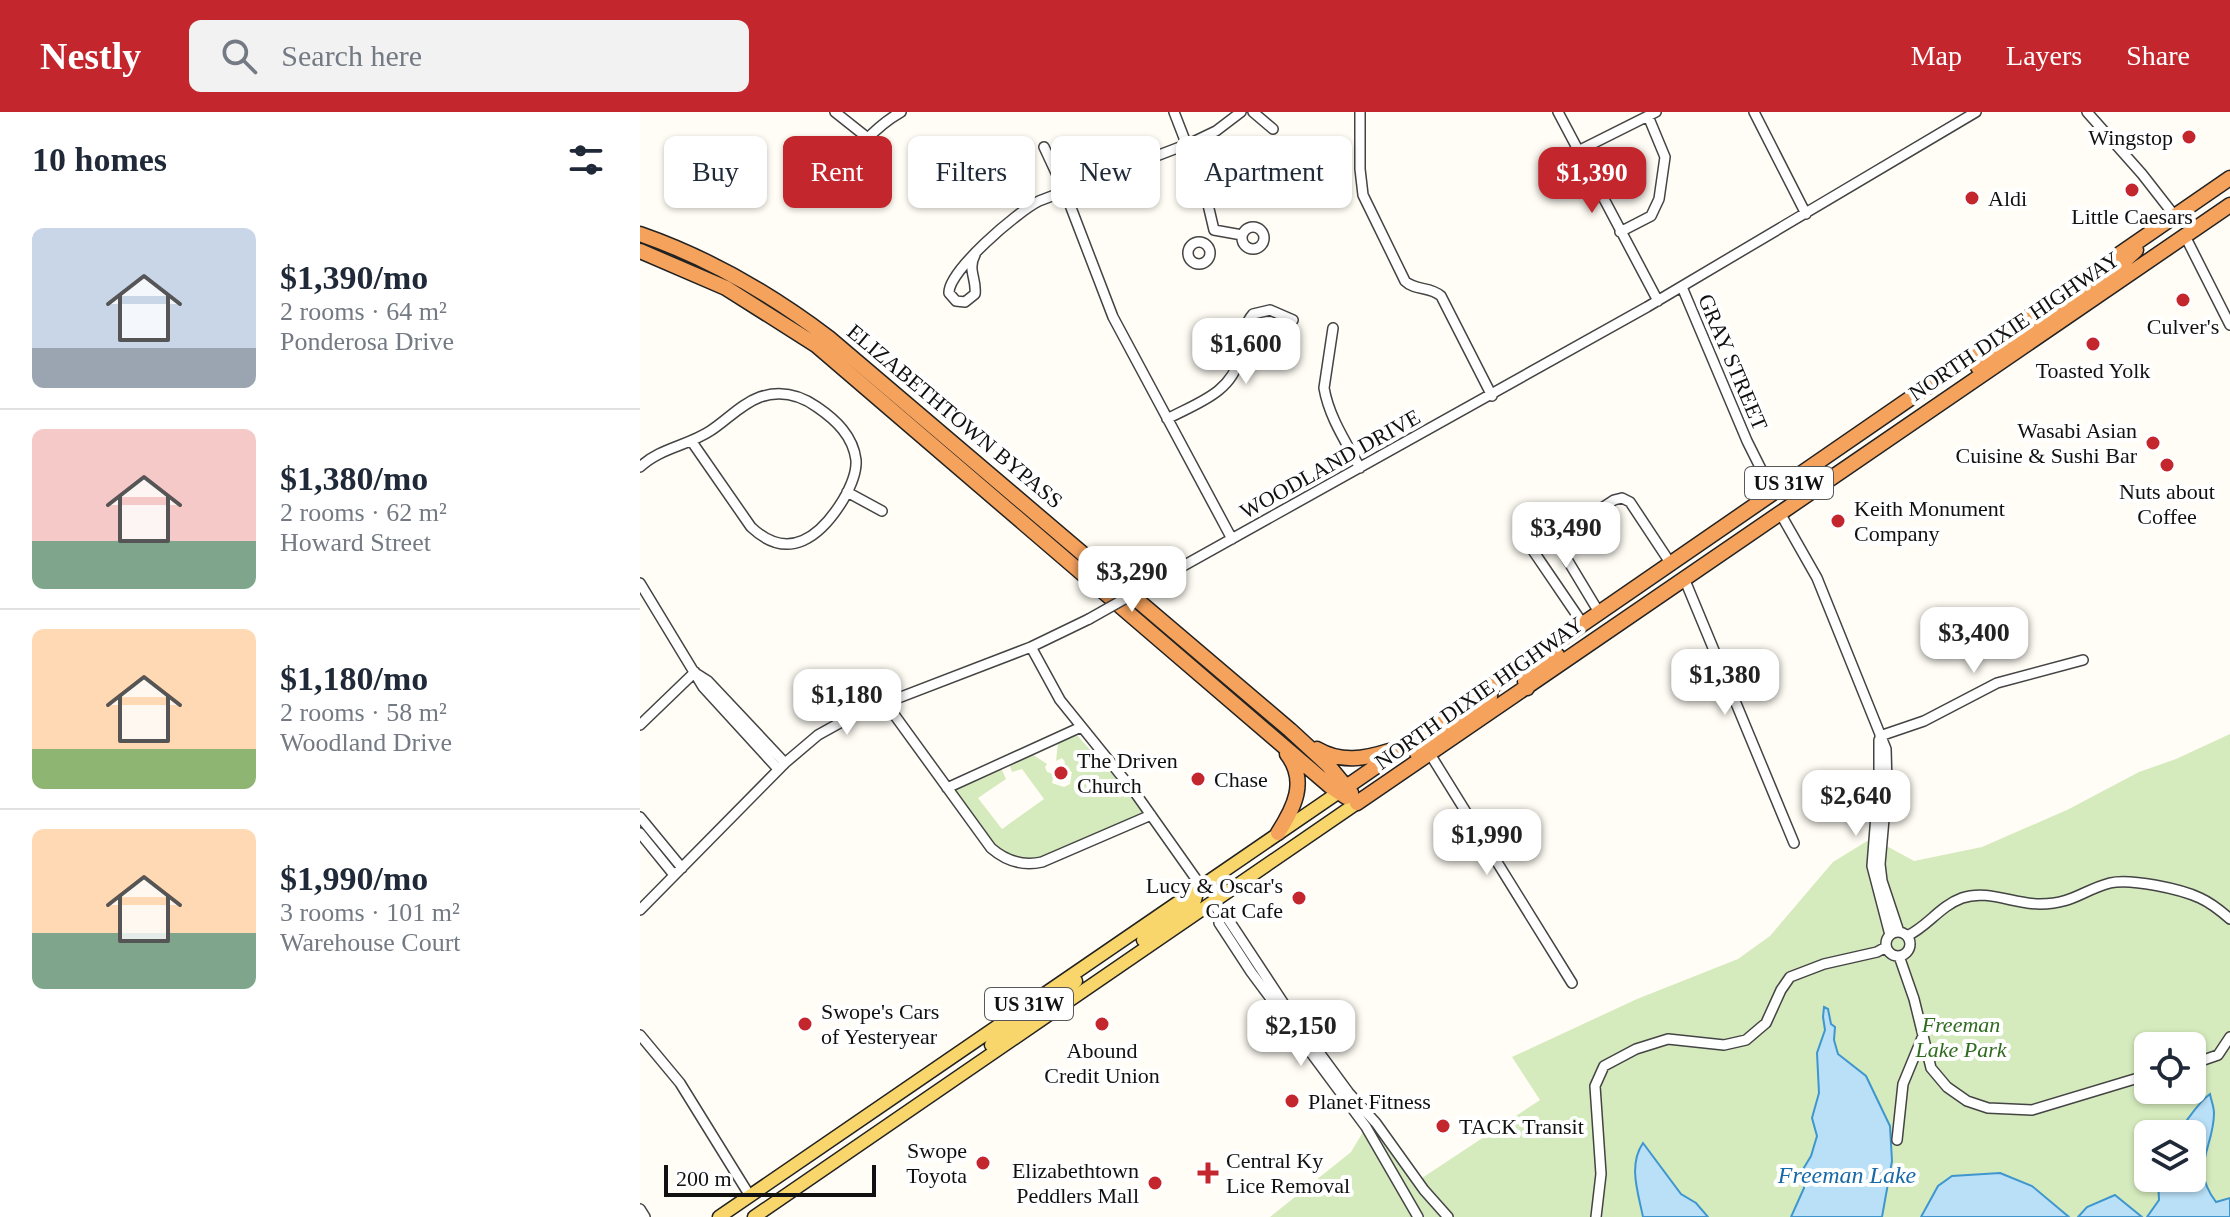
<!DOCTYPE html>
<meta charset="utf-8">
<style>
:root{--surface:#fff;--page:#f2f2f3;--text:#1f2937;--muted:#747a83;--line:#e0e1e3;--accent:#c4262e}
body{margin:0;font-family:"Times New Roman",serif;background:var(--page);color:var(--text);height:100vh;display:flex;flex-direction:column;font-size:30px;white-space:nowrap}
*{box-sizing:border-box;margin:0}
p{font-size:26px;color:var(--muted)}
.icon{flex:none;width:44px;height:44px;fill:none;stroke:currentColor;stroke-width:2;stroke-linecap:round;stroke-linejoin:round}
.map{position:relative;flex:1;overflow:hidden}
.panel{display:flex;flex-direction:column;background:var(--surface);width:640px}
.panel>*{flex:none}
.hud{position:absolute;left:24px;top:24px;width:760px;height:72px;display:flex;gap:16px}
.controls{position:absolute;left:1494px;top:920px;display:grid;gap:16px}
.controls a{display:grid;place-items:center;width:72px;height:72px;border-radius:12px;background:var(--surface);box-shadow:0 2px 6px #0004;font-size:40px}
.scale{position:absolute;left:24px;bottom:20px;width:212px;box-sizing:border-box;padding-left:8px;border:4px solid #111;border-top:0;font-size:22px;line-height:28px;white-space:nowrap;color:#111;-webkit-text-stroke:6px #fff;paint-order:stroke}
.price{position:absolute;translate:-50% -68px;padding:0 18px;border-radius:16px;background:#fff;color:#222;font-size:26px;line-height:52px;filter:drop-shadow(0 2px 4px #0008)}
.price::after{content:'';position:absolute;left:50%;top:48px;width:24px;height:18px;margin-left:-12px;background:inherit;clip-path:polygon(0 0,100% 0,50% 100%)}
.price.selected{background:var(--accent);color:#fff}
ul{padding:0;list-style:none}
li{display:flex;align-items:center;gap:24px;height:200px;padding:0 32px}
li+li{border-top:2px solid var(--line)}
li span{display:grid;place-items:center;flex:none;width:224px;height:160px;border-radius:12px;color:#555}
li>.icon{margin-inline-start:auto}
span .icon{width:96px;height:96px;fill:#fffc;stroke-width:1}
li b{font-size:34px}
h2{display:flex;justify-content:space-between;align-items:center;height:96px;padding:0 32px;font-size:34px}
.chip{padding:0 28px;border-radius:12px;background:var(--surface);box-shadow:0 2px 6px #0004;font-size:28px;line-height:72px}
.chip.selected{background:var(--accent);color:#fff}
header{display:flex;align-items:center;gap:48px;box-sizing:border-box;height:112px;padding:0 40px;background:var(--accent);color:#fff}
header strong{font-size:38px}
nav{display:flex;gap:44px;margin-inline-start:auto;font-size:28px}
.search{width:560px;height:72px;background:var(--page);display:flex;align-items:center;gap:20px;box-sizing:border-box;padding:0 28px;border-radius:12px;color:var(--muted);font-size:30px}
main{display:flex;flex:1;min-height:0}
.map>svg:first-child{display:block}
.green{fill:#d5ebbd;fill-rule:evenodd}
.water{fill:#b9e0f7;stroke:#3f96cf;stroke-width:2}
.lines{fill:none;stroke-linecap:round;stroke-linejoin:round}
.minor-casing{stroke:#444;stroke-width:12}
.major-casing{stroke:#222;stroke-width:15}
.highway-casing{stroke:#222;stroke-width:17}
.minor{stroke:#fff;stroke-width:9}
.major{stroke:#f9d66b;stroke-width:12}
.highway{stroke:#f5a25d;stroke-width:14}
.minor-bridge-casing{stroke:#444;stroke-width:12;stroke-linecap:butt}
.minor-bridge{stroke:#fff;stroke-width:9}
.poi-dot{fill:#c4262e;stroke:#fff;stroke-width:3}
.labels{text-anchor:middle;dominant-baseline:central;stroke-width:8;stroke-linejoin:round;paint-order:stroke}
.shield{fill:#fff;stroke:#585858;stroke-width:2}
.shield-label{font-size:20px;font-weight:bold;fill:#111}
.poi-label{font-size:22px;fill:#111;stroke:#fff;text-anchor:start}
.street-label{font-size:22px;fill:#111;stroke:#fff}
.park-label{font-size:22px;font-style:italic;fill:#2f6b1f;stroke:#fff}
.water-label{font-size:24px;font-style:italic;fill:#1768a6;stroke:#fff}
</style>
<header>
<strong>Nestly</strong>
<div class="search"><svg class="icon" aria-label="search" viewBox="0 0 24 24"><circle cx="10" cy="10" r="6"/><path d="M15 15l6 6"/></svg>Search here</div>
<nav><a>Map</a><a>Layers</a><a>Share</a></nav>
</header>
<main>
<section class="panel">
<h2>10 homes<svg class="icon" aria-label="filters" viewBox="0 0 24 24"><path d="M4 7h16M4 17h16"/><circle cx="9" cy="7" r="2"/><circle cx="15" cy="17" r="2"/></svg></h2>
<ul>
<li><span style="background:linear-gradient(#c9d6e8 75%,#9aa5b1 0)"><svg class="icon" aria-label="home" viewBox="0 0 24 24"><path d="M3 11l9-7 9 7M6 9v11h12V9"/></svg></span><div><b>$1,390/mo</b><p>2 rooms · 64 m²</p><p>Ponderosa Drive</p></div></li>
<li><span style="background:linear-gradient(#f6c9c9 70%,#7fa58c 0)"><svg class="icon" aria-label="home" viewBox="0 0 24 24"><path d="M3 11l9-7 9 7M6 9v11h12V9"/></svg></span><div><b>$1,380/mo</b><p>2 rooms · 62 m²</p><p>Howard Street</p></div></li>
<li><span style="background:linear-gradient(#ffd9b3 75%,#8fb573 0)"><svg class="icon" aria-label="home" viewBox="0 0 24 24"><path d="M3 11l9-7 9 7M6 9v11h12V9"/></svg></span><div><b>$1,180/mo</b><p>2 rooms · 58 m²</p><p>Woodland Drive</p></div></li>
<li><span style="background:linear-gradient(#ffd9b3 65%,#7fa58c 0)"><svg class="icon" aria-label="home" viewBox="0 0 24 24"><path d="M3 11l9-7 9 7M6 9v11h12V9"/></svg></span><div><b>$1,990/mo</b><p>3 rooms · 101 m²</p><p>Warehouse Court</p></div></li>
</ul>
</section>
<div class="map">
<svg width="1590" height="1105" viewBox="0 0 1590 1105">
<rect width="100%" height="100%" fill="#fffdf5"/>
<path class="green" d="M436,622L495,688L502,698L501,701L415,741L395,746L377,745L365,741L355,732L314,676L357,657L362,658L366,667L338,686L362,717L404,687L382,657L372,660L370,654L372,651L392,642L407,652L405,655L407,660L414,662L412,671L424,675L430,672L432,660L423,657L425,650L422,646L416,649L418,631Z
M1590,622V1105H630L711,1040L726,1015L736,1011L750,1033L782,1066L900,988L872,945L997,887L1098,847L1130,824L1193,750L1232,726L1274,749L1342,735L1427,698L1499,660L1536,647ZM1508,934H1552V978H1508ZM1508,1022H1552V1066H1508Z"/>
<path class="water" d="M1184,895L1188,897L1191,912L1195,915L1194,928L1198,942L1226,964L1250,1014L1252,1049L1242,1105H1151L1164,1076L1162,1059L1171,1044L1177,1024L1172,1006L1179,981L1177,941L1185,918L1183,905Z
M1570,982C1571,988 1574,995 1574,1001C1574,1036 1549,1055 1576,1090L1590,1086V1105H1507L1519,1088L1518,1066H1552V1022H1536C1548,1009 1556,992 1570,982Z
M1003,1031L1041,1082L1056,1091L1068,1105H1003C998,1080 988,1053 1003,1031Z
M1360,1061L1392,1074L1429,1105H1281L1298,1074L1312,1064Z
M1475,1083L1502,1105H1438L1447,1095Z"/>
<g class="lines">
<defs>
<path id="minor" d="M195,0L229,27
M534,0L565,80L574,118
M613,0L633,17
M720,0V57L723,83L765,169C775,179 790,174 801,184L852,284
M918,0L1018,189
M1114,0L1166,102
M1447,0L1502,62L1534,103
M404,35L425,80L473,205L592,427
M938,39L1016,0
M197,68C209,43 236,14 261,0
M602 126a11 11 0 1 1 22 0a11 11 0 1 1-22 0Z
M574,118L602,123
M980,120L1011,104L1019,87L1025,45L1008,4
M1545,124L1590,213
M548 141a11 11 0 1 1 22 0a11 11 0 1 1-22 0Z
M335,143C327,158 337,167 335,182L325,190L316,189L309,181C308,159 377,100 399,89L553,30L576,19L601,0
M1042,175L1107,329L1133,381
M693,216L684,276C689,305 706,330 720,356
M527,307C557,291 592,281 600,244C603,229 603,213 613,202L630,198L653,208
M0,355C20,336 47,334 70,319C87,308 101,292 120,285C141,278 160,283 177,295C196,308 213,324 216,348C217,362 210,376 203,388C181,424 149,451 111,415L52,330
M207,380L242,399
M1140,401L1177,466L1246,637L1247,673L1240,752L1242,769L1259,820
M881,421L943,512
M1044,466L1154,731
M518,468L1007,195L1336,0
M0,471L63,575L138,657
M960,502L919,434L921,423L974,388L982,386L990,390L1031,452
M391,535L420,588L496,682L561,774
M57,562L68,569L145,651
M245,590L351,736C366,749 384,754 402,750L511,703
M0,613L55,560
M1240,624L1284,609L1357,571L1443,548
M1239,628V665L1232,754L1250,823
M790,642L932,871
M307,676L441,615
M0,705L42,756
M0,721L34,763
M573,790L579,800L588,807L648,898L709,981L736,1011L784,1078L808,1105
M0,798L145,651L178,623L214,603L391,535L449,507
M579,800V811L611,860L726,1015L778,1105
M1246 832a12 12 0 1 1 24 0a12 12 0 1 1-24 0Z
M1267,824C1287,815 1300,794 1322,786C1347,777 1374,792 1400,792C1433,792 1443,778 1470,771C1490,766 1541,777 1560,786C1571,791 1581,799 1590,807
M1259,844L1274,887L1291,956L1307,975L1327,989L1348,996L1392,998L1508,963
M0,923L40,971L110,1084
M1552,952L1578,943L1590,925
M1257,1028L1263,972L1282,926
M0,1097L5,1105
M956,1105L961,1062L955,974L964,954L996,937L1028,927L1084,933L1106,928L1126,911L1141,878L1150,865L1184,852L1237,840L1246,835"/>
<path id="major" d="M503,828L555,788L557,781
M405,904L410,890L436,869
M351,933L388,903L393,890
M79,1105L699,680
M114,1105L717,691"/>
<path id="highway" d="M0,122C69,146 131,182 189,226L650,618L688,653L711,681
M0,139L86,176L176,233L691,675L706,685
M1418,209L1428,192L1468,164L1496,138
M1338,255L1412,201L1417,194L1420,182
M887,576L885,569L888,562L917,543
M677,637C701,651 724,647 749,639
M777,641L846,590L850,585L851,573
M699,680L1590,66
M717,691L1590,93
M638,721C654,696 668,669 647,642"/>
</defs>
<use href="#minor" class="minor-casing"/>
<use href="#major" class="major-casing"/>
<use href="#highway" class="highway-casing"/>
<use href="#minor" class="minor"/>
<use href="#major" class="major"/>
<use href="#highway" class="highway"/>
<defs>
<path id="minor-bridge" d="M449,507L518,468"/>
</defs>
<use href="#minor-bridge" class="minor-bridge-casing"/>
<use href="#minor-bridge" class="minor-bridge"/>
</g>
<g class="poi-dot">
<circle cx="1549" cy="25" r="8"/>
<circle cx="1492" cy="78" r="8"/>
<circle cx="1332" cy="86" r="8"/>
<circle cx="1543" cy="188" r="8"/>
<circle cx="1453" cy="232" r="8"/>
<circle cx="1513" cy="331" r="8"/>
<circle cx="1527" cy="353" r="8"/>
<circle cx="1198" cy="409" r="8"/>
<circle cx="421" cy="661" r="8"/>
<circle cx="558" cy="667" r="8"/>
<circle cx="659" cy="786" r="8"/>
<circle cx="165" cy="912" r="8"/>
<circle cx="462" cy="912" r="8"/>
<circle cx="652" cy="989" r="8"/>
<circle cx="803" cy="1014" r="8"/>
<circle cx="343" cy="1051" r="8"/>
<path d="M564 1049h8v8h8v8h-8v8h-8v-8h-8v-8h8z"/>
<circle cx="515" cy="1071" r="8"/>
</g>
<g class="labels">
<g class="shield">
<rect x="1105" y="355" width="88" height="32" rx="6"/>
<rect x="345" y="876" width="88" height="32" rx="6"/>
</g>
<g class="shield-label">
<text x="1149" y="371">US 31W</text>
<text x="389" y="892">US 31W</text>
</g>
<g class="poi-label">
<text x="1533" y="25" text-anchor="end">Wingstop</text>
<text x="1348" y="86">Aldi</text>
<text x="1492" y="104" text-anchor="middle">Little Caesars</text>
<text x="1543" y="214" text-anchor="middle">Culver's</text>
<text x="1453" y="258" text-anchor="middle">Toasted Yolk</text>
<text x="1497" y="318" text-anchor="end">Wasabi Asian<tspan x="1497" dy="25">Cuisine &amp; Sushi Bar</tspan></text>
<text x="1527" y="379" text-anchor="middle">Nuts about<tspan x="1527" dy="25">Coffee</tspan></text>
<text x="1214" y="396">Keith Monument<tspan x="1214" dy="25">Company</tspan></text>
<text x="437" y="648">The Driven<tspan x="437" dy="25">Church</tspan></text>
<text x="574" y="667">Chase</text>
<text x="643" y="773" text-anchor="end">Lucy &amp; Oscar's<tspan x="643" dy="25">Cat Cafe</tspan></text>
<text x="181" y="899">Swope's Cars<tspan x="181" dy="25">of Yesteryear</tspan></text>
<text x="462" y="938" text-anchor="middle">Abound<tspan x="462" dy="25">Credit Union</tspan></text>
<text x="668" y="989">Planet Fitness</text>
<text x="819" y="1014">TACK Transit</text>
<text x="327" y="1038" text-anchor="end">Swope<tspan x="327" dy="25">Toyota</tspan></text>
<text x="586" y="1048">Central Ky<tspan x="586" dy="25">Lice Removal</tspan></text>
<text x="499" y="1058" text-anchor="end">Elizabethtown<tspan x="499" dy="25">Peddlers Mall</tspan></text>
</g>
<g class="street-label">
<text transform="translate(1374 214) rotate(-34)">NORTH DIXIE HIGHWAY</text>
<text transform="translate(1093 250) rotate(67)">GRAY STREET</text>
<text transform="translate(315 304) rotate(40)">ELIZABETHTOWN BYPASS</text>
<text transform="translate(690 352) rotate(-29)">WOODLAND DRIVE</text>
<text transform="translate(839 581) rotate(-35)">NORTH DIXIE HIGHWAY</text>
</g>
<g class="park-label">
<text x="1321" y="912">Freeman<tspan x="1321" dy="25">Lake Park</tspan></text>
</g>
<g class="water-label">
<text x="1207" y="1063">Freeman Lake</text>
</g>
</g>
</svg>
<div class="controls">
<a><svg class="icon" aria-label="locate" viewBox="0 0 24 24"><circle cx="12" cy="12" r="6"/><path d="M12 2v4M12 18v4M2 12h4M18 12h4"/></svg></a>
<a><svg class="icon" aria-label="layers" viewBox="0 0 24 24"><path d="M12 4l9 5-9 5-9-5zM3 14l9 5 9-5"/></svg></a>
</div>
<div class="scale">200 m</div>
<b class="price selected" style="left:952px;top:103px">$1,390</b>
<b class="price" style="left:606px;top:274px">$1,600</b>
<b class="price" style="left:926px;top:458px">$3,490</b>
<b class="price" style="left:492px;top:502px">$3,290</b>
<b class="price" style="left:1334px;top:563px">$3,400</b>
<b class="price" style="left:1085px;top:605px">$1,380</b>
<b class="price" style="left:207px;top:625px">$1,180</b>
<b class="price" style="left:1216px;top:726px">$2,640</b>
<b class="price" style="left:847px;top:765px">$1,990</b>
<b class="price" style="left:661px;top:956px">$2,150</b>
<div class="hud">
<a class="chip">Buy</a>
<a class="chip selected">Rent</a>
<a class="chip">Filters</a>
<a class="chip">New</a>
<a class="chip">Apartment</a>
</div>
</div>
</main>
